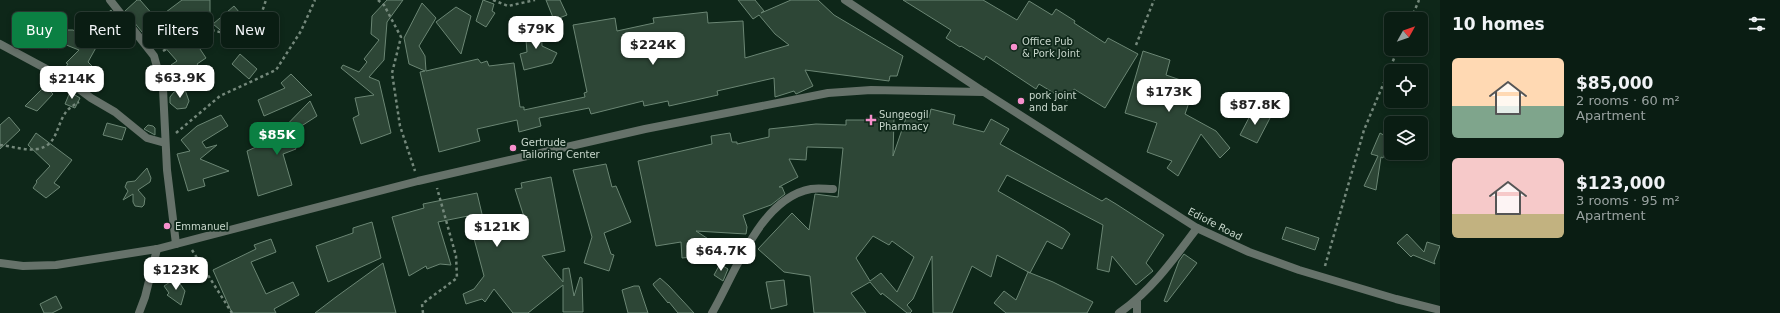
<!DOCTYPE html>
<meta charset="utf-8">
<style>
:root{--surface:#0a1d13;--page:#182a21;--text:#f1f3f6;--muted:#99a2a0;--line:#2a3b33;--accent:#0b8043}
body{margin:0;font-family:"DejaVu Sans",sans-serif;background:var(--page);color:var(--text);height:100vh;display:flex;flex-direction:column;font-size:15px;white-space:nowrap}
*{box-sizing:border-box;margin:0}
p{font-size:13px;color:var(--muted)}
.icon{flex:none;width:22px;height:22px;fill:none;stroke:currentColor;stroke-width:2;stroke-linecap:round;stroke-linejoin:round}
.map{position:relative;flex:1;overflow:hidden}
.side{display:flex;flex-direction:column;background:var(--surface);width:340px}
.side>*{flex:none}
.guide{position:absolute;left:12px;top:12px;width:380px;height:36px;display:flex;gap:8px}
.needle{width:26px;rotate:50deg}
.fabs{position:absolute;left:1384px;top:12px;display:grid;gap:8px}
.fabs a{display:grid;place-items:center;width:44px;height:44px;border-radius:6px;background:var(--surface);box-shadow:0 2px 6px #0003,0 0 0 1px var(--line);font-size:20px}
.price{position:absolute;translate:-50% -34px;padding:0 9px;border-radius:8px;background:#fff;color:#222;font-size:13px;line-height:26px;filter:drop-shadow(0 1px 2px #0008)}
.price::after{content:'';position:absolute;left:50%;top:24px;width:12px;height:9px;margin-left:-6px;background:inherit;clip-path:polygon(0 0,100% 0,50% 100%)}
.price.selected{background:var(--accent);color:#fff}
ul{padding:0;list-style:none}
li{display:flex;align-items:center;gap:12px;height:100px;padding:0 12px}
li span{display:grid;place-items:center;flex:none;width:112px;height:80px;border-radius:6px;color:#555}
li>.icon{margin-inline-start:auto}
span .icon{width:48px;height:48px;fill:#fffc;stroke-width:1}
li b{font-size:17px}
h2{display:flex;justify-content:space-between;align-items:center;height:48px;padding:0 12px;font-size:17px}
.pill{padding:0 14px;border-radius:6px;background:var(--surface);box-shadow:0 2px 6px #0003,0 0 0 1px var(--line);font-size:14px;line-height:36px}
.pill.selected{background:var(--accent);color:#fff}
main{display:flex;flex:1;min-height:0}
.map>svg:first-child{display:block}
.building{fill:#2d4636;stroke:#6b8674;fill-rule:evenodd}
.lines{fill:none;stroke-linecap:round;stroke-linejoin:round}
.path{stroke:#74887b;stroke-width:2.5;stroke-dasharray:3 3;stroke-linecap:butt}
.minor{stroke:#66726a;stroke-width:8}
.tertiary{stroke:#66726a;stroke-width:8}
.poi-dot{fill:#f790cd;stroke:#0e2719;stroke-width:1.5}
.labels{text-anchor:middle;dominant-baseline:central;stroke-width:3.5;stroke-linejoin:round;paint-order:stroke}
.poi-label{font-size:10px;fill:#c8d7cc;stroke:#0e2719;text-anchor:start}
.street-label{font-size:10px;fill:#c8d7cc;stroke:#0e2719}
</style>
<main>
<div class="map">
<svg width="1440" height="313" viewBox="0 0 1440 313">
<rect width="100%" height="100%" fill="#0e2719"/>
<path class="building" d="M137,0H140L154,16L159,12L162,15L182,0H210V15L188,31L206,58L197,64L201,69L190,79L171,65L177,61L162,44L155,48L125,11Z
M387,0H403L387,22L384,60L369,77L379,81L391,133L361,144L353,118L359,115L355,98L374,95L341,68L343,65L359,72L367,62L364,59L379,40L371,34L372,16Z
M483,0L494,4L492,11L495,13L486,27L476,21Z
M546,0H560L567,15L554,20Z
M738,0H755L764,11L761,13L791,0H818L834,15L903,56L897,76H890L889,81L805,70L813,86L796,94L794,91L775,97L774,78L717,91L718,95L669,106L668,101L644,106L643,101L591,114L589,108L539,118L541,126L519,132L517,120L477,129L480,141L439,152L420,72L425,71L409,64L404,38L422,3L436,18L419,46L425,56L426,71L478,59L481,63L487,61L489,66L514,63L520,107H524V110L585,97L584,93L587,92L573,25L615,18L617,31L654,23L653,18L707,12L708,23L743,21L745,58L789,45L775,34L759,15L753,19Z
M903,0H983L1017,20L1029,1L1052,15L1056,9L1075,21L1074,23L1105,43L1108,38L1138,54L1105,108L1074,89L1067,101L1039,84L1036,89L986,56L984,60L961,46L960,47L946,38L951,30Z
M234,6L251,26L232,40L213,24Z
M456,7L471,16L461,54L436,22Z
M111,10L122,26L114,34L108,26L88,62L92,66L78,81L63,71L68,64L66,63L79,50L56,41L68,30H73L83,36L86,31Z
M42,25L57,36L49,49L34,37Z
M541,27L542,46L557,53L552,63L524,70L520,54L527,52L525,28Z
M1143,51L1170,60L1166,75L1195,85L1185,114L1216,131L1230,148L1220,158L1201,134L1178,176L1167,168L1172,161L1147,152L1157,123L1125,113Z
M240,54L257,69L249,79L232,64Z
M291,74L312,95L264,116L258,100L285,88L281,83Z
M45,86L53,94L37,111L25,106Z
M184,87L189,101L186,108L177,109L170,103V97L174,92Z
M70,92L80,98L75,108L65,104Z
M310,101L317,116L289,134L296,149L283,154L292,185L258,196L247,151L272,140Z
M931,109L955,115L953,124L984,132L991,119L1009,129L1000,144L1102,201L1106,198L1116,204L1164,235L1146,263L1153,271L1136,285L1112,256L1109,272L1097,269L1103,225L1007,175L998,191L1064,229L1070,234L1062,249L1047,241L1030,273L997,255L991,277L972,266L952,313H933L932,256L913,299L907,305L912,311L910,313H907L882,293L881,295L870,282L851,293L866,313H814L810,276L784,272L758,249L792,213L809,230L815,194L838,197L843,148L807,147L806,160L789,159L798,177L779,187H782L785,194L771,205L743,215L747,227L746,234L696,231L730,253L682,258L681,242L656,246L638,161L712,144L711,136L730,133L732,142H737V144L769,137V129L816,124L846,125V120H865L866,118H894L893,156L906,118H929ZM873,236L889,245L892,241L914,257L897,292L881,273L870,281L856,258Z
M1253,110L1270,118L1257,143L1240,135Z
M221,115L228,126L202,142L206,148L217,145L200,159L229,171L203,179L205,186L188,191L177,154L190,151L181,140L197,126Z
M9,117L20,130L0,149V125Z
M107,123L126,128L122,140L103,135Z
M148,125L153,126L155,128V135L144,129Z
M36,133L72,160L54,183L60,187L46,198L33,188L37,182L36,181L50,166L28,145Z
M1380,133L1389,138L1383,158L1381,157L1376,190L1364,186L1378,156L1371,154Z
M606,164L612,187L616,186L631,222L604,233L611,254L614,255L609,271L584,263L592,237L573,170Z
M147,168L151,178L150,182L138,190L145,198L144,205L142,207L135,206L133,202V194L123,200L128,191L125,187L127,182L135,181Z
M551,177L565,251L542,256L563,282V269L569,268L574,296L580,277L582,278L583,312H563V285L528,313H513L494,289L485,302L482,299L466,304L463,294L474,289L484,276L468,216L438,222L451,265L440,264L427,269L426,266L409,276L392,217L424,208L423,204L477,193L487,235L527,226L515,189L522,188L521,183Z
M372,222L381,258L328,282L316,246L353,233V228Z
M1286,227L1319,238L1315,250L1282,239Z
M1407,234L1424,252L1427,242L1440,246L1434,262L1435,264L1413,255L1411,257L1397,243Z
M271,239L276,252L251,262L266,294L293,282L299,295L274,309L276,313H232L213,270L256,249L254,245Z
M1184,254L1197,263L1167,302L1164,301L1179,261Z
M383,263L396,313H315L336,297Z
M720,264L728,269L723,281L714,275Z
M1028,272L1053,282L1093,302L1087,313H1006L994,303L1004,291L1016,300Z
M176,278L185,291L181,305L167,295L169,293L164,286Z
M660,278L669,286L694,313H678L669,302L668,303L654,286L653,284Z
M784,280L787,305L771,309L766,282Z
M634,286H639L648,313H628L622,290Z
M56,296L62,308L52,313H44L40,304Z"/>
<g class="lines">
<path class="path" d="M378,0L384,5L401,37L392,73L400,126L415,171
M493,0L508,6L535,0
M1411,19L1419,0
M1136,45L1154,0
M163,51C196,32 202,20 239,41L255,33L266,0
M176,133L220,96L276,70L301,31L315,0
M0,145C11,146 26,151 37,149C58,146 56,125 66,112C69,108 74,105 79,102
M192,250L232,313
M1325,266L1364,130L1398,49
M423,313L422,304L457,278L456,256L437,188"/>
<path class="minor" d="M110,0L154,56L163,89L167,170L176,244
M0,44L67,80L91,98L115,112L147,138L165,143
M139,313L145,297L157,249
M712,313C735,274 760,198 811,189C818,188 826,189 833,189
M1119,313C1152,290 1173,260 1197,228
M1137,313V301"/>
<path class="tertiary" d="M845,0L984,92L1197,228L1249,252L1299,270L1396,299L1440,310
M0,263L23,266L56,265L157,249L418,181L645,129L828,93L871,90L984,92"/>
</g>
<g class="poi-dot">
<circle cx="1014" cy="47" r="4"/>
<circle cx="1021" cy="101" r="4"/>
<path d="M869 114h4v4h4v4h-4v4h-4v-4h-4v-4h4z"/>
<circle cx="513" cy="148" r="4"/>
<circle cx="167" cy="226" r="4"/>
</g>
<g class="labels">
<g class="poi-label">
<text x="1022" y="41">Office Pub<tspan x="1022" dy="12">&amp; Pork Joint</tspan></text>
<text x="1029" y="95">pork joint<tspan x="1029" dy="12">and bar</tspan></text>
<text x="879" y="114">Sungeogil<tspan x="879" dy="12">Pharmacy</tspan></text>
<text x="521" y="142">Gertrude<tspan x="521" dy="12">Tailoring Center</tspan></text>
<text x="175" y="226">Emmanuel</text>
</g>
<g class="street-label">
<text transform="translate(1215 224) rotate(27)">Ediofe Road</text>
</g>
</g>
</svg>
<div class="fabs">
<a><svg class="needle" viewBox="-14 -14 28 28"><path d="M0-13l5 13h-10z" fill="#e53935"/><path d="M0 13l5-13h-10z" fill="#99a2a0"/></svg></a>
<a><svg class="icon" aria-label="locate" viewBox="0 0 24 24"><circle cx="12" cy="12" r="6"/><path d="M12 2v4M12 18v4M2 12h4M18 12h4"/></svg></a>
<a><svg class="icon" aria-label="layers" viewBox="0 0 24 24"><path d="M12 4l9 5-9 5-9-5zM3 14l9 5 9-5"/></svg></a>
</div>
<b class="price" style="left:536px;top:50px">$79K</b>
<b class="price" style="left:653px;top:66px">$224K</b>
<b class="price" style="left:180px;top:99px">$63.9K</b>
<b class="price" style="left:72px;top:100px">$214K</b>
<b class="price" style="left:1169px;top:113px">$173K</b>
<b class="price" style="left:1255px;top:126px">$87.8K</b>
<b class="price selected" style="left:277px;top:156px">$85K</b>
<b class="price" style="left:497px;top:248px">$121K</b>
<b class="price" style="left:721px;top:272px">$64.7K</b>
<b class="price" style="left:176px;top:291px">$123K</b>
<div class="guide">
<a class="pill selected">Buy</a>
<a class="pill">Rent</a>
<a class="pill">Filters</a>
<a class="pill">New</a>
</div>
</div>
<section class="side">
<h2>10 homes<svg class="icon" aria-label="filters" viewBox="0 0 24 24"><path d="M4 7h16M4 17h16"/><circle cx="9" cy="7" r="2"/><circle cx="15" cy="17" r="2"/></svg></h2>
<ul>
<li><span style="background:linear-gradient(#ffd9b3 60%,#7fa58c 0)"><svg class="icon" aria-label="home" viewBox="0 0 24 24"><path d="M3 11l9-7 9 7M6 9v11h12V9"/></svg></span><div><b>$85,000</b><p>2 rooms · 60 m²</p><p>Apartment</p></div></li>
<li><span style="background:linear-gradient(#f6c9c9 70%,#c2b280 0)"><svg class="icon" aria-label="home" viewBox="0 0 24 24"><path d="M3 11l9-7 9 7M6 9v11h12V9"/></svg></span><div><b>$123,000</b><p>3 rooms · 95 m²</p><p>Apartment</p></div></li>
</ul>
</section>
</main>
